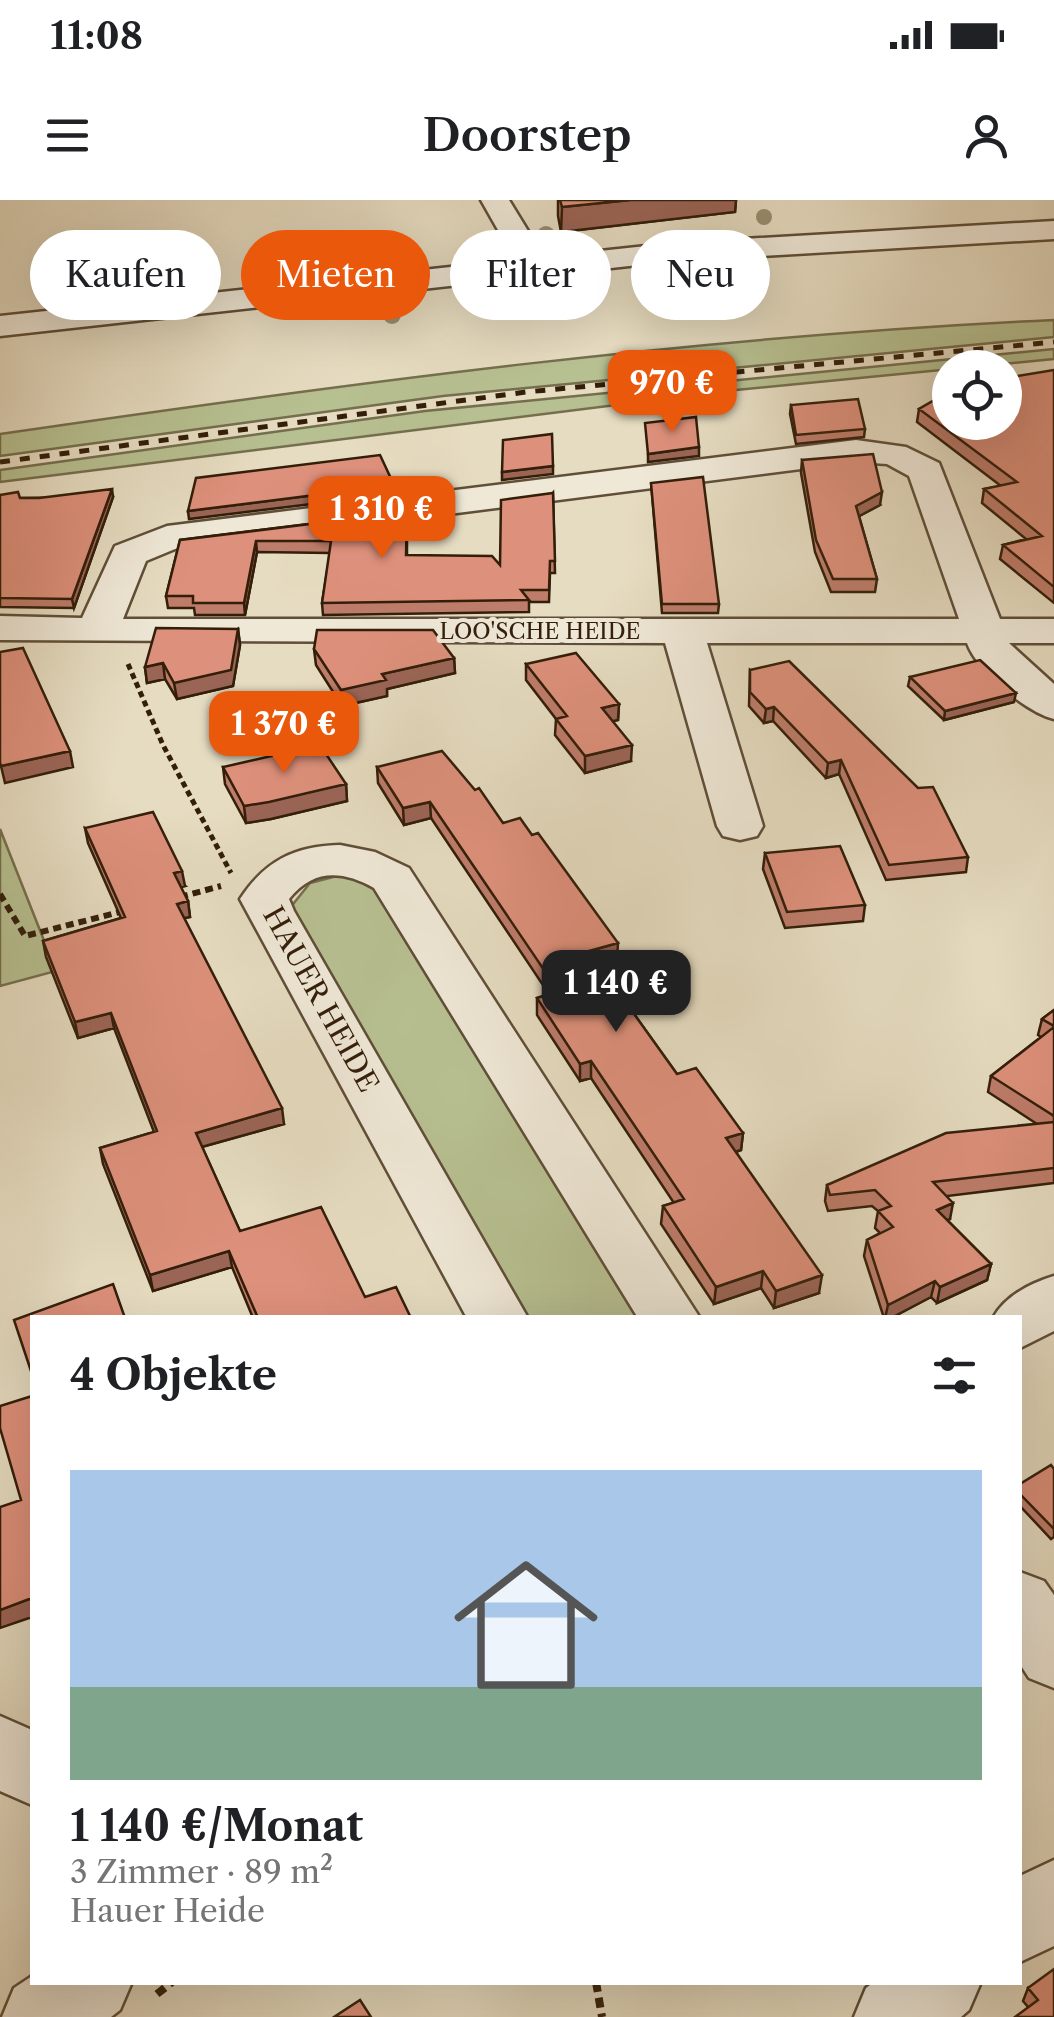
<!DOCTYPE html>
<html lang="de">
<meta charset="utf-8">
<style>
:root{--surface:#fff;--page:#f2f2f2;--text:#202124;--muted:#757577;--line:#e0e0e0;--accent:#ea580c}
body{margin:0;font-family:"Libre Caslon Text",serif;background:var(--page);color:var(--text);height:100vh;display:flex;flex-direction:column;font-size:38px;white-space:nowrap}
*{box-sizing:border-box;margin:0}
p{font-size:32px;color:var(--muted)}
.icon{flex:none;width:55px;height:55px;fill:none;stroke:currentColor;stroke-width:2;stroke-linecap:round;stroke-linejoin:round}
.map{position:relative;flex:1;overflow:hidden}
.sheet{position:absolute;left:30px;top:1115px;width:992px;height:670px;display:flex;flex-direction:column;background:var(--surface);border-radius:0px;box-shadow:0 10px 40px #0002}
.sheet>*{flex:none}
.banner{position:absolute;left:30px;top:30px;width:995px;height:90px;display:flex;gap:20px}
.fabs{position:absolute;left:932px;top:150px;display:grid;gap:20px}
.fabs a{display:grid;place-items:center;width:90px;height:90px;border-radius:50%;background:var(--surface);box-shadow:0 10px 40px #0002;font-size:50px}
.price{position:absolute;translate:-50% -85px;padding:0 22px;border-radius:20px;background:var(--accent);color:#fff;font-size:32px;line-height:65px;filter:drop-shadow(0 2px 5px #0008)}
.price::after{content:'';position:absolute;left:50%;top:60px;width:30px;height:22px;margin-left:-15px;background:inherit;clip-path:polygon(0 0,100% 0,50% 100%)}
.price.on{background:#222;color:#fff}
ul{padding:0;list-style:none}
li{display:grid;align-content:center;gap:20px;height:530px;padding:0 40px}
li+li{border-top:2px solid var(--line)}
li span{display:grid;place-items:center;height:310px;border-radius:0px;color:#555}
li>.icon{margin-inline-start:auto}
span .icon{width:180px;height:180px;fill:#fffc;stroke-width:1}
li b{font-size:42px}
h2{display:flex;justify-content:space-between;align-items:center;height:120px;padding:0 40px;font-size:42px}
.tag{padding:0 35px;border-radius:45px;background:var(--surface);box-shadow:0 10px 40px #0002;font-size:35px;line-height:90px}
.tag.on{background:var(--accent);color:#fff}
.status{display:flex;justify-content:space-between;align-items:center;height:70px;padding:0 50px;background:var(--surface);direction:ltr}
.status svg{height:28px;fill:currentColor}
header{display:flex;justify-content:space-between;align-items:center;height:130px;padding:0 40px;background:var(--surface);font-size:45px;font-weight:600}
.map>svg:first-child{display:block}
.green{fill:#b7c091;stroke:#756f4e;stroke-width:2.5}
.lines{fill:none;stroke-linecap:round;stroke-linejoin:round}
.minor-casing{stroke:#604e38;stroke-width:5}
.path-far2{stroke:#331e0a;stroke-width:5;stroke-dasharray:6 4;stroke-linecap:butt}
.path-far1{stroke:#331e0a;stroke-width:6;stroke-dasharray:8 5;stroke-linecap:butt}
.path{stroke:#331e0a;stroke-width:8;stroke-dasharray:10 6;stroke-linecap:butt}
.minor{fill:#efe8d7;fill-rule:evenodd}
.rail{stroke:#331e0a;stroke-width:5;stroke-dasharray:10 10;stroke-linecap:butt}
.tree{fill:#9a8e72}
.wall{fill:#be7c6a;stroke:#331e0a;stroke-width:2.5}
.shaded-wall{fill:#9b6556;stroke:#331e0a;stroke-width:2.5}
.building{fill:#dd907b;stroke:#331e0a;stroke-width:2.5}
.labels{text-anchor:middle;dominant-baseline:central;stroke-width:8;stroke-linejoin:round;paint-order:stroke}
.far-street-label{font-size:22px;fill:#331e0a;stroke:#efe8d7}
.street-label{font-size:28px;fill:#331e0a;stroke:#efe8d7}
</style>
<div class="status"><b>11:08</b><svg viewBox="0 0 49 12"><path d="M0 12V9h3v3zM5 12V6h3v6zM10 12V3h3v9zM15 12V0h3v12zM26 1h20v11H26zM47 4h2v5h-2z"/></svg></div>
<header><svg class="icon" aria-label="menu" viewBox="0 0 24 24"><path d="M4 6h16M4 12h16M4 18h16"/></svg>Doorstep<svg class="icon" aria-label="person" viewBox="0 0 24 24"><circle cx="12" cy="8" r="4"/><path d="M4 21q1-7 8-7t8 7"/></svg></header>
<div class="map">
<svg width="1054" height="1817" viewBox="0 0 1054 1817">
<rect width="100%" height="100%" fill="#e6dcc1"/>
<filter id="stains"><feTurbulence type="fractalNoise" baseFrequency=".002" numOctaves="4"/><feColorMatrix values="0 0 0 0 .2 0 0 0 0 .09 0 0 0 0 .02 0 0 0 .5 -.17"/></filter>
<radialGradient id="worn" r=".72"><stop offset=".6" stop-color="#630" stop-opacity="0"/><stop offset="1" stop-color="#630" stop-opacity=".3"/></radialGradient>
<path class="green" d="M1054,120V137L443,196L0,256V234C350,183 701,136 1054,120Z
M1054,149V159L736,190L0,282V270L425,211Z
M0,629L56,771L0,786Z
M341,675L380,685L643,1117H514L290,708L310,683Z"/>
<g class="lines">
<defs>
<path id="minor" d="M481,0H509L544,57L674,43L1054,21V39L674,61L0,136V116L515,60Z
M856,240L906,247L939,263L1000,419H1054V443H1009L1054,484V519C1026,512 977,471 967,443H707L763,626L757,636L740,640L723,636L717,626L665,443L0,440V416L82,418L115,346L167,326ZM856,262L887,264L909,276L959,419H123L146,361L175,349Z
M340,645L375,652L409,668L700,1118H638L374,688C342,670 313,669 289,699L294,711L528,1118H467L240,699C265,661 294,646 340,645Z
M1054,1076V1131L1020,1148V1118H993C1005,1096 1031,1083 1054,1076Z
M1020,1372L1044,1381L1054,1395V1488L1029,1478L1020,1464Z
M0,1516L32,1530V1605L0,1591Z
M1054,1660V1746L1020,1762V1676Z
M32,1776V1782H132L120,1810L111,1817H2L14,1788Z
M874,1782H981L969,1810L961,1817H854L866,1788Z"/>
</defs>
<use href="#minor" class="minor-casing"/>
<path class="path-far2" d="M128,464L163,545L231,673"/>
<path class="path-far1" d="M0,694L25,736L124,711
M180,697L221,686"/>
<path class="path" d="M596,1782L602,1817
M157,1794L172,1782"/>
<use href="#minor" class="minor"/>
<path class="rail" d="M0,262L526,192L1054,142"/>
</g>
<g class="tree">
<circle cx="764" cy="17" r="8"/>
<circle cx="546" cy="35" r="9"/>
<circle cx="581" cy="78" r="9"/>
<circle cx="525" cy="103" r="9"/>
<circle cx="392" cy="115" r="9"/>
</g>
<path class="wall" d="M558,0H736L735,12L561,32L558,16Z
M1054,170V403L1000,359L1003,345L1026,339L982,303L984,289L1001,286L917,222L919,209Z
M791,205L865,229L864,237L796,244L790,214Z
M802,260L880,305L859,316L877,379L875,392H831L815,352L801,273Z
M651,283L719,404L718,413H662Z
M553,293L555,373H550L549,402H529V412L323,415L322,403L330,353L257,352L245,415H195L194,408H168L166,396L180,340L407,312V355L500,365Z
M0,295L20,298L113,297L74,408L0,407Z
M238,429L240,445L233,486L177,499L165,479L147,483L145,467Z
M314,449L454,458L455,473L387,489V496L342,506L316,465Z
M526,464L619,504L618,520L613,521L631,561L585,573L555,535L556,519L526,480Z
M750,470L968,657L966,672L886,680L839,574L826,578L773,521L764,523L749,506Z
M910,477L1014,502L944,520L908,486Z
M223,567L346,584L347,601L271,619L246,623L225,584Z
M377,567L503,623L617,760L599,765L677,874L743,933L741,950L736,952L819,1093L774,1108L761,1088L714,1104L661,1024L663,1006L674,1003L591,878L580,881L537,815V798L549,794L431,618L404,625L378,583Z
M85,628L185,686L180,687L188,701L190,717L184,718L284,924L202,947L240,1031L365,1097L411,1118H253L232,1067L153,1091L103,964L100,948L154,932L114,828L78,838L46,757L43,741L121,718L88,643Z
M765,653L865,705L863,721L785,728L763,669Z
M1054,810V983L947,996L950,1019L947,1020L991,1064L987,1080L937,1103L931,1097L891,1118H884L864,1056L867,1040L880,1033L875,1028L878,1011L872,1006L828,1011L825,1001L827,985L1037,924L988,892L991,876L1041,837L1038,835L1042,819Z
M1054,1269V1337L1051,1339L1020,1306V1284Z
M1028,1788L1054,1817L1028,1807L1023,1801Z"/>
<path class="shaded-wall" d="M630,0H736L735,12L561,32L562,7Z
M699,247V256L648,262V254Z
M553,266V274L502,280V272Z
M394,285V294L189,319L188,311Z
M112,289L113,297L74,408L72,399Z
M882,292L880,305L854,319L856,306Z
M256,341L257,352L245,415L244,403Z
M238,429L240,445L233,486L177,499L174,483Z
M454,458L455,473L387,489V496L342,506L341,490L382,474Z
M163,463L165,479L147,483L145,467Z
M1016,493L1014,502L944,520L945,511Z
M619,504L618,520L601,524L602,508Z
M774,507L773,521L764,523L766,509Z
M632,545L631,561L585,573V556Z
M70,551L73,567L5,583L1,566Z
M841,560L839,574L826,578L828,563Z
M346,584L347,601L271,619L246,623L244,606Z
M430,602L431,618L404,625L403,608Z
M182,671L185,686L176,688L174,673Z
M188,701L190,717L180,719L177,704Z
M618,743L617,760L588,768L589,751Z
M111,813L114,828L78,838L75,822Z
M591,861V878L580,881V864Z
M282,908L284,924L198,948L196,933Z
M743,933L741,950L725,955L726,938Z
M953,1003L950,1019L934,1026L937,1010Z
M229,1051L232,1067L153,1091L150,1075Z
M991,1064L987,1080L937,1103L940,1087Z
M763,1071L761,1088L714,1104L716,1087Z
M822,1075L819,1093L774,1108L776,1091Z
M935,1081L931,1097L891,1118H885L888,1105Z
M32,1398V1417L0,1428V1410Z"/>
<path class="building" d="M560,0H630L562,7Z
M1054,170V387L1003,345L1042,336L984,289L1017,282L919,209L950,191V222H1005V178Z
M858,199L865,229L796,235L791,205Z
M696,217L699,247L648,254L645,223Z
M552,234L553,266L502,272L503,240Z
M873,254L882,292L856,306L877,379H833L816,340L802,260Z
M380,255L394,285L188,311L196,278Z
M703,277L719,404H662L651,283Z
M112,289L72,399L0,398V295L18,292L20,298H39Z
M553,293L555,361H550L549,390H521L529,400L322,403L331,341H256L244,403H193V396H166L180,340L407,312L406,355L492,356L500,365L501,300Z
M156,428L238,429L231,470L174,483L163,463L145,467Z
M317,430H433L454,458L382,474L386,480L341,490L314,449Z
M23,448L70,551L1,566L0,563V452Z
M576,453L619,504L602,508L632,545L585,556L556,519L567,516L526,464Z
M980,460L1016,493L945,511L910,477Z
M789,461L918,588L933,587L968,657L889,665L841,560L828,563L774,507L766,509L750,492V470Z
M320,545L346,584L269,602L244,606L223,567Z
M442,551L475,590L479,588L503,623L520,618L532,635L538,633L618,743L589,751L677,874L696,868L743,933L726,938L822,1075L776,1091L763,1071L716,1087L663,1006L684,999L591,861L580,864L537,798L559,792L430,602L403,608L377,567Z
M153,612L182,671L174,673L188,701L177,704L282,908L196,933L240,1031L321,1007L365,1097L396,1087L411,1118H258L229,1051L150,1075L100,948L157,931L111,813L75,822L43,741L125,717L85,628Z
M840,646L865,705L787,712L765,653Z
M1054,810V826L1042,819Z
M1054,827V916L991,876Z
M1054,922V968L933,982L953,1003L937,1010L991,1064L940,1087L935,1081L888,1105L867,1040L893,1027L878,1011L891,1006L875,990L830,995L827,985L946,933Z
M113,1084L125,1118H32V1174L14,1120Z
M32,1196V1398L0,1410V1307L21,1300L0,1228V1206Z
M1051,1265L1054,1269V1329L1020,1294V1284Z
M1054,1769V1817H1015L1038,1800L1028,1788Z
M360,1800L371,1817H334Z"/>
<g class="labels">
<g class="far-street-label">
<text x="540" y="431">LOO'SCHE HEIDE</text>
</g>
<g class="street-label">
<text transform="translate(321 799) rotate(61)">HAUER HEIDE</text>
</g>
</g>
<rect width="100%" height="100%" filter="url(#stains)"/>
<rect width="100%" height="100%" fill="url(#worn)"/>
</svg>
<div class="fabs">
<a><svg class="icon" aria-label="locate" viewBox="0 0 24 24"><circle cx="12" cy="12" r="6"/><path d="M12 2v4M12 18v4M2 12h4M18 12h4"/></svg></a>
</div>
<b class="price" style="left:672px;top:235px">970 €</b>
<b class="price" style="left:382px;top:361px">1 310 €</b>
<b class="price" style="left:284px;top:576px">1 370 €</b>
<b class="price on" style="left:616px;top:835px">1 140 €</b>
<div class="banner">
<a class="tag">Kaufen</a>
<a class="tag on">Mieten</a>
<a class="tag">Filter</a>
<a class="tag">Neu</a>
</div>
<section class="sheet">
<h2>4 Objekte<svg class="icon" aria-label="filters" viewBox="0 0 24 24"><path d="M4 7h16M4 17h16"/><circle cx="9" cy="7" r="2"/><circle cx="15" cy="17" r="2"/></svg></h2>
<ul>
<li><span style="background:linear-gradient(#a9c7e8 70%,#7fa58c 0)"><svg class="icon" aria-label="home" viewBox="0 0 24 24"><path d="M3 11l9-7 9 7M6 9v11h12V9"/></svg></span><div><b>1 140 €/Monat</b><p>3 Zimmer · 89 m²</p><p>Hauer Heide</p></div></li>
</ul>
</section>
</div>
